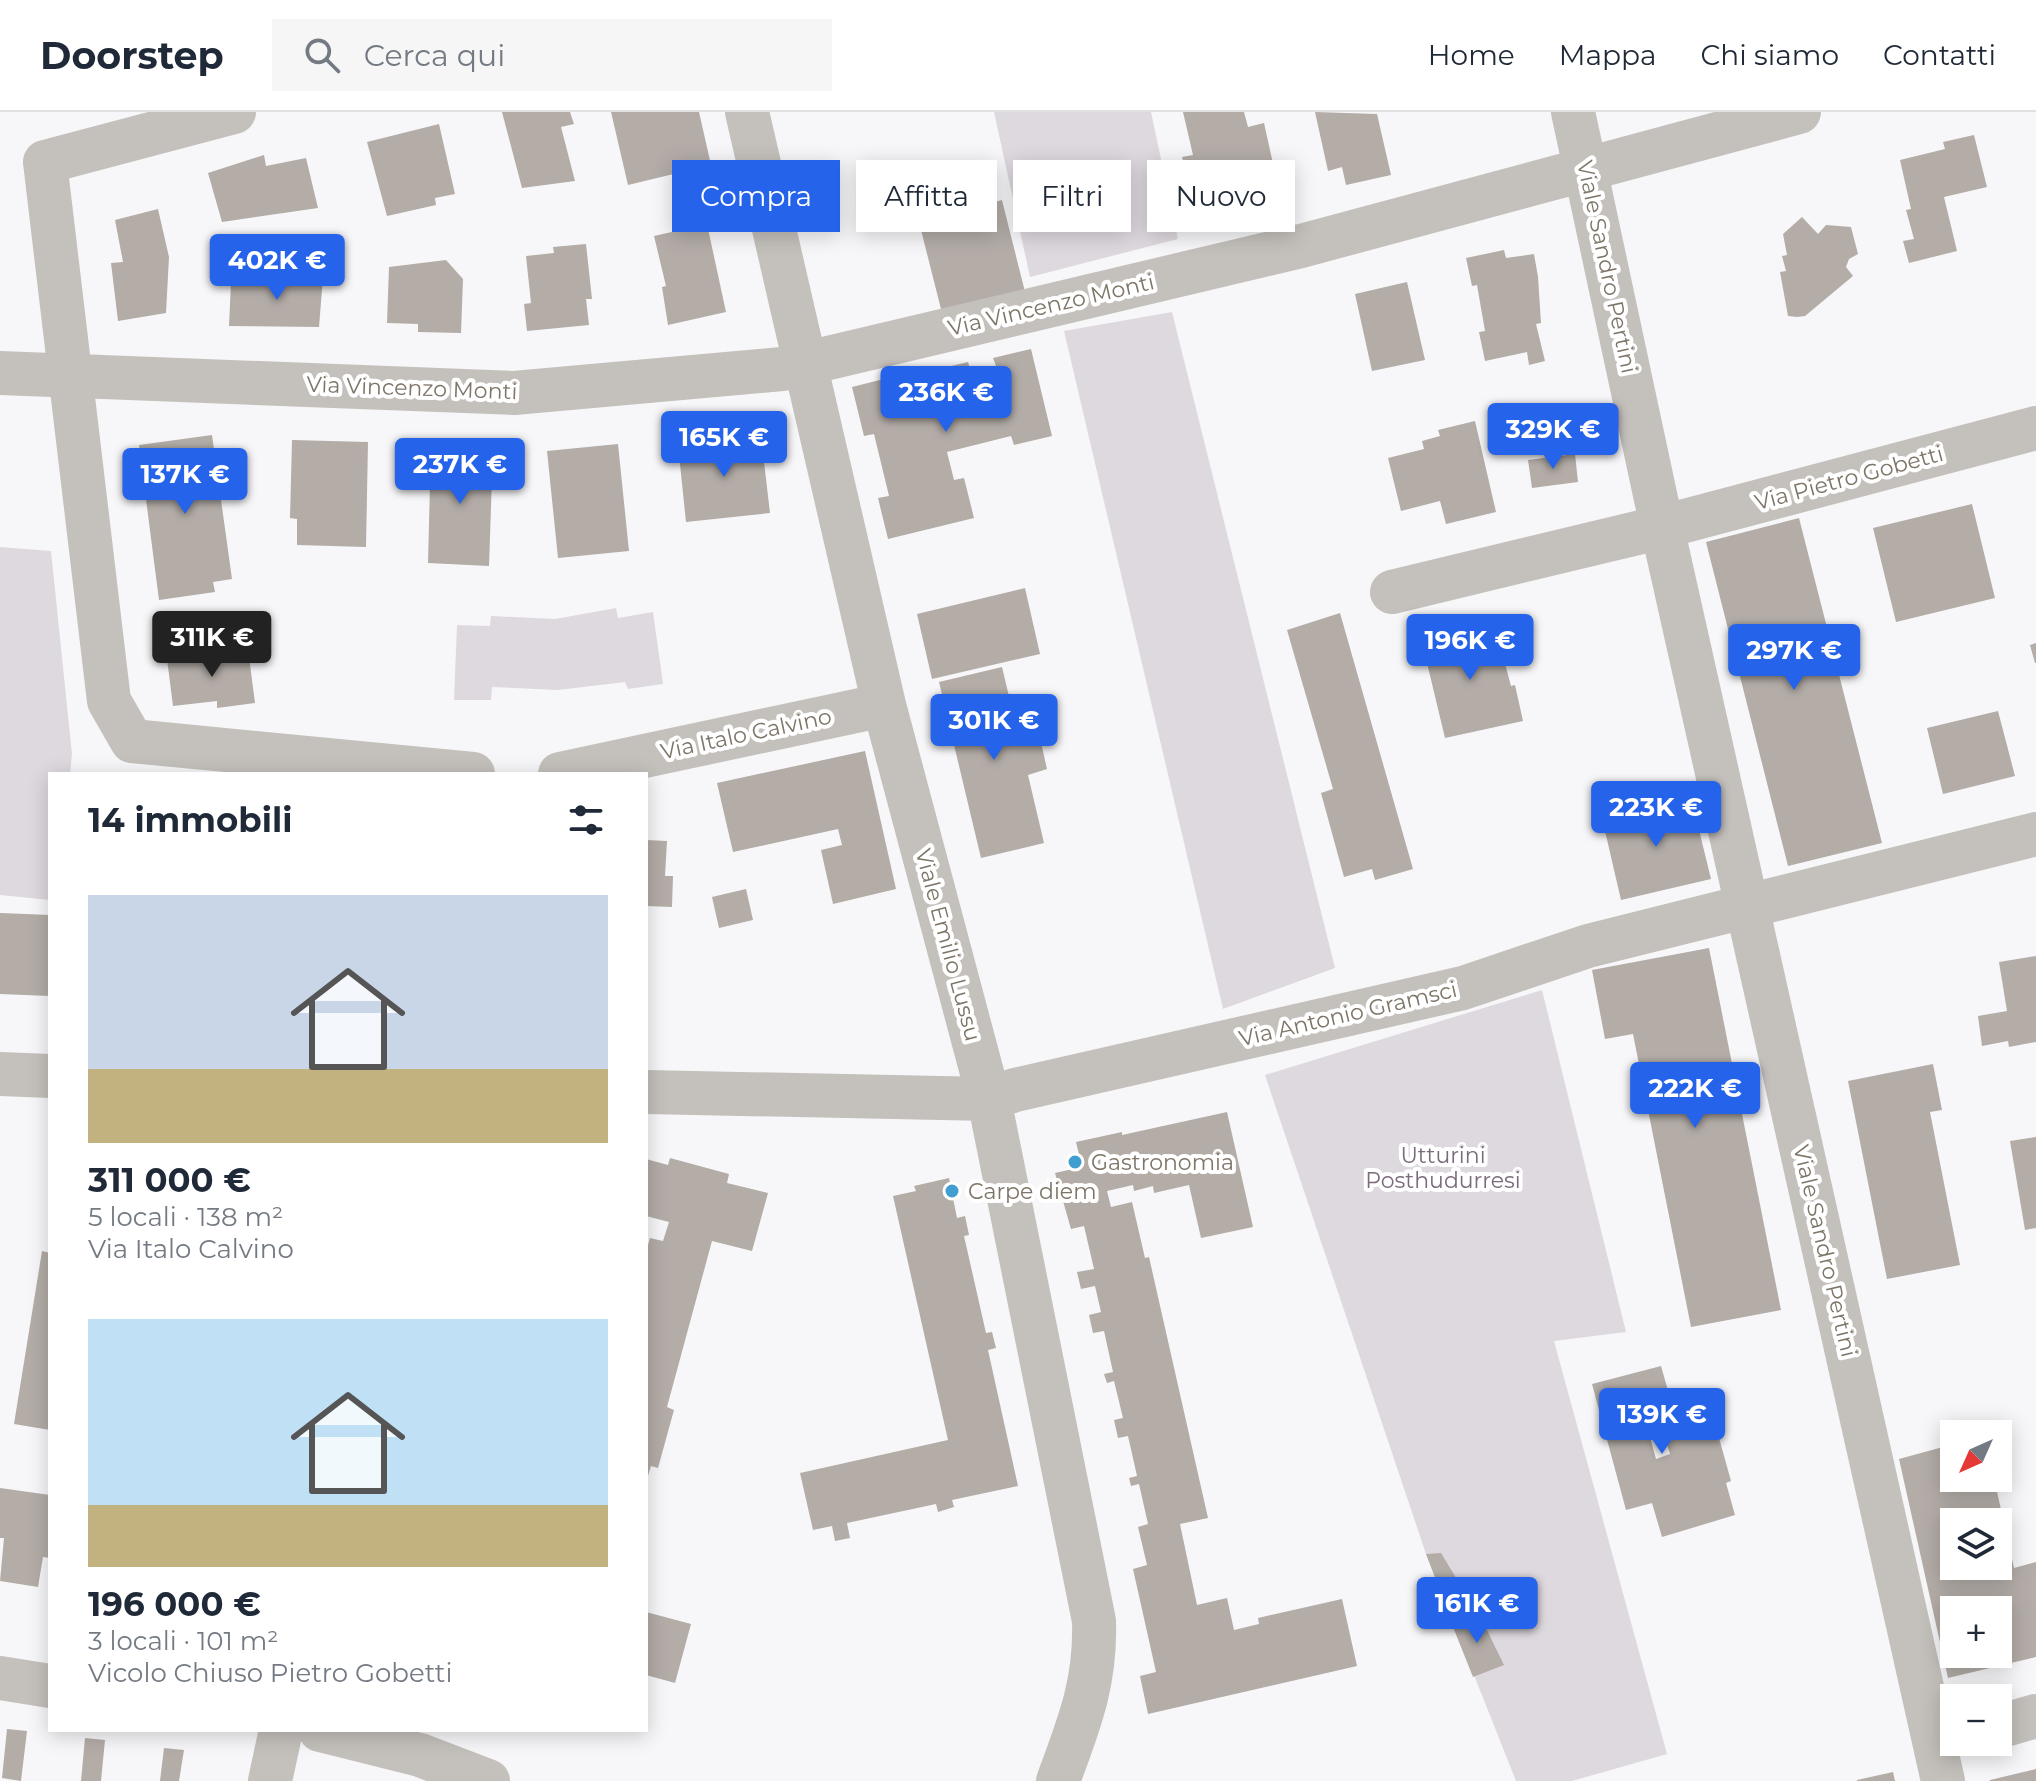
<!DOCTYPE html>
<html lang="it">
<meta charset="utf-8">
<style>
:root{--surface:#fff;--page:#f6f6f7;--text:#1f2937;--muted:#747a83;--line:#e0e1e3;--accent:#2563eb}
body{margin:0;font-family:Montserrat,sans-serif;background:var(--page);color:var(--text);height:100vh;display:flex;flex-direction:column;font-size:30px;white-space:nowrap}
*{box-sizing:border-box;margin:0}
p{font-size:26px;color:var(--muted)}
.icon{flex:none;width:44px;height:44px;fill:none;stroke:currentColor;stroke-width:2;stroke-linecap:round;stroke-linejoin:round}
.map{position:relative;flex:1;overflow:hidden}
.side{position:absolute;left:48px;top:660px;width:600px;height:960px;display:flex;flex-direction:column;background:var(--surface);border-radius:0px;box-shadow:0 4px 20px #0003}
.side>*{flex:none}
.top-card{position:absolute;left:672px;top:48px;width:760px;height:72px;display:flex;gap:16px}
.needle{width:52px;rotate:225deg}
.fabs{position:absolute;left:1940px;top:1308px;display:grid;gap:16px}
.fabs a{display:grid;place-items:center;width:72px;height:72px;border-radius:0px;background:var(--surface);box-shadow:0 4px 20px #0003;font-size:40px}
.price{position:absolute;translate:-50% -68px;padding:0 18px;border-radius:8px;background:var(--accent);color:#fff;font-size:26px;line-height:52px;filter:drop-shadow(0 2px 4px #0008)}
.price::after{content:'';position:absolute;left:50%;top:48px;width:24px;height:18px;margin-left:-12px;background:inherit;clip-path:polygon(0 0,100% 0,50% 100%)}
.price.on{background:#222;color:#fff}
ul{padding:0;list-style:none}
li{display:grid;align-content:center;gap:16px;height:424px;padding:0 40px}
li span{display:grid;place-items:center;height:248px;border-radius:0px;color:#555}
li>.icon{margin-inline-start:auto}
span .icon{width:144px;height:144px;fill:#fffc;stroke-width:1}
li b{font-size:34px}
h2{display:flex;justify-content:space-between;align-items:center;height:96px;padding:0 40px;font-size:34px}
.tag{padding:0 28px;border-radius:0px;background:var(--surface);box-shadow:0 4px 20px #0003;font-size:28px;line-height:72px}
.tag.on{background:var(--accent);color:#fff}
header{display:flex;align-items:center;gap:48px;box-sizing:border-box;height:112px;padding:0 40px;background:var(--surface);border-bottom:2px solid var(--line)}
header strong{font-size:38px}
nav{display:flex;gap:44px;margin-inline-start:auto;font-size:28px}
.search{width:560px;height:72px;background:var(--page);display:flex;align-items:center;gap:20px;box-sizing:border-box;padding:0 28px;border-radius:0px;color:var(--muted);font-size:30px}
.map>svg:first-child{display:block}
.green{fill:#ded9df}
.building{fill:#b3aca7;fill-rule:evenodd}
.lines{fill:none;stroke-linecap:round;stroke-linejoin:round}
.minor{stroke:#c4c0bc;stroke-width:44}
.poi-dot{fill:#419fd0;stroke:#fff;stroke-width:3}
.labels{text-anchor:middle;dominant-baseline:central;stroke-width:8;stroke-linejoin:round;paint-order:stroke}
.street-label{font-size:22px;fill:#7e7467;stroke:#fff}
.park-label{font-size:22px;fill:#7b6a7c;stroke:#fff}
.poi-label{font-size:22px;fill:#7e7467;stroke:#fff;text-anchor:start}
</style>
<header>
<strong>Doorstep</strong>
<div class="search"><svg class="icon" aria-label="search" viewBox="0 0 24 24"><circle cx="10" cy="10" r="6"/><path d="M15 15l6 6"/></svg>Cerca qui</div>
<nav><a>Home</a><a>Mappa</a><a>Chi siamo</a><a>Contatti</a></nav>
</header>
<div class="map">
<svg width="2036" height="1669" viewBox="0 0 2036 1669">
<rect width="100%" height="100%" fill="#f7f7f9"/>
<path class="green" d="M994,0H1151L1178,127L1030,165Z
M1172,200L1335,856L1223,897L1064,219Z
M0,435L51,439L72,642L70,662H50V788L0,783Z
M616,496L618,506L653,500L663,572L628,577L625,570L558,578L492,575L491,588H454L457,513L490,514L491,504L555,507Z
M1542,878L1626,1220L1554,1229L1667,1642L1572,1669H1516L1426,1442L1265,963Z"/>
<path class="building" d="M502,0H570L574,12L561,15L575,69L522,76Z
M611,0H699L711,53L628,73Z
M1183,0H1244L1248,15L1264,11L1274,56L1248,61L1254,87L1212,97L1210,87L1203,89L1199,72L1189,74L1182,45L1193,43Z
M1315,0L1377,2L1391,63L1346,73L1342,55L1328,59Z
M439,12L455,82L435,86L436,93L387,104L367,30Z
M1974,23L1987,75L1944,85L1957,139L1909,151L1903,129L1914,127L1906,98L1911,97L1900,48L1945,37L1943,30Z
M264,43L266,54L306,46L318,96L222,110L208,61Z
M1002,88L1025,180L942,201L919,110Z
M158,97L169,145L166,201L118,209L111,151L123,150L115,108Z
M1802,105L1818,122L1826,113L1851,115L1858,142L1849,147L1846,155L1853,164L1805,204L1797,205L1788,204L1780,160L1786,159L1782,144L1787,143L1783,122Z
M707,112L726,200L668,213L662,175L666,174L654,124Z
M586,132L592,187H586L589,213L527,219L524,192L531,191L526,144L554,141L553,135Z
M1504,138L1506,146L1534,142L1538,165L1541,211L1536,212L1545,249L1529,253L1527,240L1485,249L1479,220L1485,219L1477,173L1472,174L1466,146Z
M446,148L463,167L461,221L418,220V212L387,211L389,155Z
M292,163L323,165L319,215L229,214L231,170Z
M1407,170L1425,248L1372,259L1355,182Z
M1031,237L1052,324L1014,333L1011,324L947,340L954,368L964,366L974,406L888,427L878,386L889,384L874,322L864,324L852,275L900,263L903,276L928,271L926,260L968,250L971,260L996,254L993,246Z
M1475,309L1496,400L1446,412L1440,389L1401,399L1388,346L1424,337L1422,329L1440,324L1438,318Z
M212,323L232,467L213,470L215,480L159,488L139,333Z
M761,324L770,401L686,410L678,333Z
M292,328L368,330L366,435L297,433V407L290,406Z
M618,332L629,439L558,446L547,339Z
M431,334L493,336L489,454L428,451Z
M1575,342L1578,370L1532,376L1528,348Z
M1972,392L1995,486L1896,510L1873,416Z
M1799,406L1882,731L1788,754L1706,430Z
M1025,476L1040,542L932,567L917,502Z
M1340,501L1413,757L1375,768L1372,757L1344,765L1321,681L1333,677L1287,518Z
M1488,511L1496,545L1503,544L1511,574L1515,573L1523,609L1445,626L1421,526Z
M2036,531V551H2035L2030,533Z
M248,537L255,591L217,596V589L173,594L167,547Z
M1002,555L1018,622L1038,617L1047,657L1028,663L1044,731L981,746L939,570Z
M1998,599L2015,664L1943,682L1927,616Z
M865,639L896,777L833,792L821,738L842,733L838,717L733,740L717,671Z
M1691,685L1711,767L1621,788L1602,706Z
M646,728L667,729L665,764H673L672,795L646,794Z
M746,777L753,808L719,816L712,785Z
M0,801L50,803V884L0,882Z
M1709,836L1781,1198L1691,1215L1633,922L1605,927L1592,858Z
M2036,844V930L2009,935L2008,929L1982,934L1978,904L2007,899L1999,850Z
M1933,952L1942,998L1930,1000L1960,1153L1887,1167L1848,969Z
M1227,1000L1253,1115L1201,1126L1189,1073L1154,1081L1153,1074L1134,1079L1133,1073L1107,1079L1111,1095L1132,1090L1145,1146L1149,1145L1208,1406L1180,1412L1197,1493L1227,1486L1234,1518L1259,1512L1258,1506L1342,1487L1357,1554L1148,1602L1140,1564L1156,1560L1133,1457L1147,1453L1138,1415L1148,1412L1139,1372L1131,1374L1129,1366L1137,1364L1128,1324L1118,1326L1114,1308L1123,1306L1114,1269L1107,1271L1104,1262L1113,1260L1104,1219L1093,1221L1089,1203L1101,1200L1095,1174L1081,1177L1077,1160L1094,1157L1084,1114L1071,1117L1055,1061L1082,1055L1076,1030L1122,1020V1023Z
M2036,1025V1116L2025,1118L2010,1029Z
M670,1046L729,1062L727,1071L768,1081L752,1139L712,1129L667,1295L674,1298L658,1356L651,1354L647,1367L646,1140L650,1126L663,1129L669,1110L646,1104V1047L668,1053Z
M949,1066L957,1106L965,1104L969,1123L964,1124L986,1221L992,1220L996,1236L988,1238L1018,1374L952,1388L954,1395L938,1400L936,1392L847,1411L850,1426L835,1429L832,1414L813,1418L800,1361L948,1328L893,1084L916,1079L914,1074Z
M42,1139L50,1141V1318L14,1312Z
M1661,1254L1673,1296L1644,1303L1656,1347L1670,1342L1666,1329L1716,1315L1731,1369L1726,1371L1735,1403L1662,1425L1652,1391L1626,1398L1592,1272Z
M1954,1332V1366H1994L2014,1456L2036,1450V1545L1948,1566L1899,1347ZM1954,1410H1998V1454H1954ZM1954,1498H1998V1542H1954Z
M0,1376L50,1383V1446L43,1445L38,1475L0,1469L4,1426H0Z
M1441,1441L1467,1484L1446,1494L1426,1442Z
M646,1500L691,1512L675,1571L646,1563Z
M1479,1502L1504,1553L1473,1565L1451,1510Z
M7,1617L27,1619L21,1669L2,1666Z
M85,1626L105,1628L101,1669H81Z
M164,1636L184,1638L179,1669H160Z
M2036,1657V1669H1990V1668Z
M1893,1660L1895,1669H1857V1668Z"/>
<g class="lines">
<path class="minor" d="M234,0L45,50L109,589L132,629L473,662
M747,0L884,593L989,987L1094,1509C1096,1571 1079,1612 1058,1669
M1573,0L1662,415L1943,1669
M0,261L514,281L782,257L1301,134L1799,0
M1392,480L1662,415L2036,316
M560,662L884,593
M0,962L50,964
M646,980L989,987L1015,978L1463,876L1588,834L2036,722
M0,1566L50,1574
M1998,1615L2036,1604
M320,1618L420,1643L488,1669
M270,1669L281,1618"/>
</g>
<g class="poi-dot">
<circle cx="1075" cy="1050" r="8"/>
<circle cx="952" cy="1079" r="8"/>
</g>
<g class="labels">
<g class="street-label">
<text transform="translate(1607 155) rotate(78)">Viale Sandro Pertini</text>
<text transform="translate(1051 193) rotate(-13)">Via Vincenzo Monti</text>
<text transform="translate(412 276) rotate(2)">Via Vincenzo Monti</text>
<text transform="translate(1849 366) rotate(-15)">Via Pietro Gobetti</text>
<text transform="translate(746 622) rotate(-12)">Via Italo Calvino</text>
<text transform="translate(948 833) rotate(75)">Viale Emilio Lussu</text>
<text transform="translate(1348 902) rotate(-13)">Via Antonio Gramsci</text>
<text transform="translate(1825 1139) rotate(77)">Viale Sandro Pertini</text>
</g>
<g class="park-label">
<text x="1443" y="1043">Utturini<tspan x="1443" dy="25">Posthudurresi</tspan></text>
</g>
<g class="poi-label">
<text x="1091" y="1050">Gastronomia</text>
<text x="968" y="1079">Carpe diem</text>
</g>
</g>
</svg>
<div class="fabs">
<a><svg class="needle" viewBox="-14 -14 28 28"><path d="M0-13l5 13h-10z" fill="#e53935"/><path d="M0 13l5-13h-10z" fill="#747a83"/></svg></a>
<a><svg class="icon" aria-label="layers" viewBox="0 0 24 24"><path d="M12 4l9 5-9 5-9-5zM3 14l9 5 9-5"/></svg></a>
<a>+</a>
<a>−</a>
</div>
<b class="price" style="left:277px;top:190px">402K €</b>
<b class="price" style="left:946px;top:322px">236K €</b>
<b class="price" style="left:1553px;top:359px">329K €</b>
<b class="price" style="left:724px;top:367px">165K €</b>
<b class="price" style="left:460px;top:394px">237K €</b>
<b class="price" style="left:185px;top:404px">137K €</b>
<b class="price on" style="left:212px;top:567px">311K €</b>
<b class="price" style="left:1470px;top:570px">196K €</b>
<b class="price" style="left:1794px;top:580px">297K €</b>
<b class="price" style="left:994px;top:650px">301K €</b>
<b class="price" style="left:1656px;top:737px">223K €</b>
<b class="price" style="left:1695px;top:1018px">222K €</b>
<b class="price" style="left:1662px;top:1344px">139K €</b>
<b class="price" style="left:1477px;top:1533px">161K €</b>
<div class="top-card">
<a class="tag on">Compra</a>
<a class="tag">Affitta</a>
<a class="tag">Filtri</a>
<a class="tag">Nuovo</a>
</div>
<section class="side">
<h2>14 immobili<svg class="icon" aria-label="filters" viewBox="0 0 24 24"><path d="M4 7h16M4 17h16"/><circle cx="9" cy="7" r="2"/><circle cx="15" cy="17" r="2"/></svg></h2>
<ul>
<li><span style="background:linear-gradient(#c9d6e8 70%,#c2b280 0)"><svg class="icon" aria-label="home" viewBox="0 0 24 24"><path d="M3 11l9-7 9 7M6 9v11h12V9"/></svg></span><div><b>311 000 €</b><p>5 locali · 138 m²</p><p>Via Italo Calvino</p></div></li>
<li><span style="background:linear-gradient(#bfe0f5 75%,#c2b280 0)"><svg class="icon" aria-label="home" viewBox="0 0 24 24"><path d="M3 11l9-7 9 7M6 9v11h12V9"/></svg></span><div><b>196 000 €</b><p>3 locali · 101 m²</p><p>Vicolo Chiuso Pietro Gobetti</p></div></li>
</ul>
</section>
</div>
